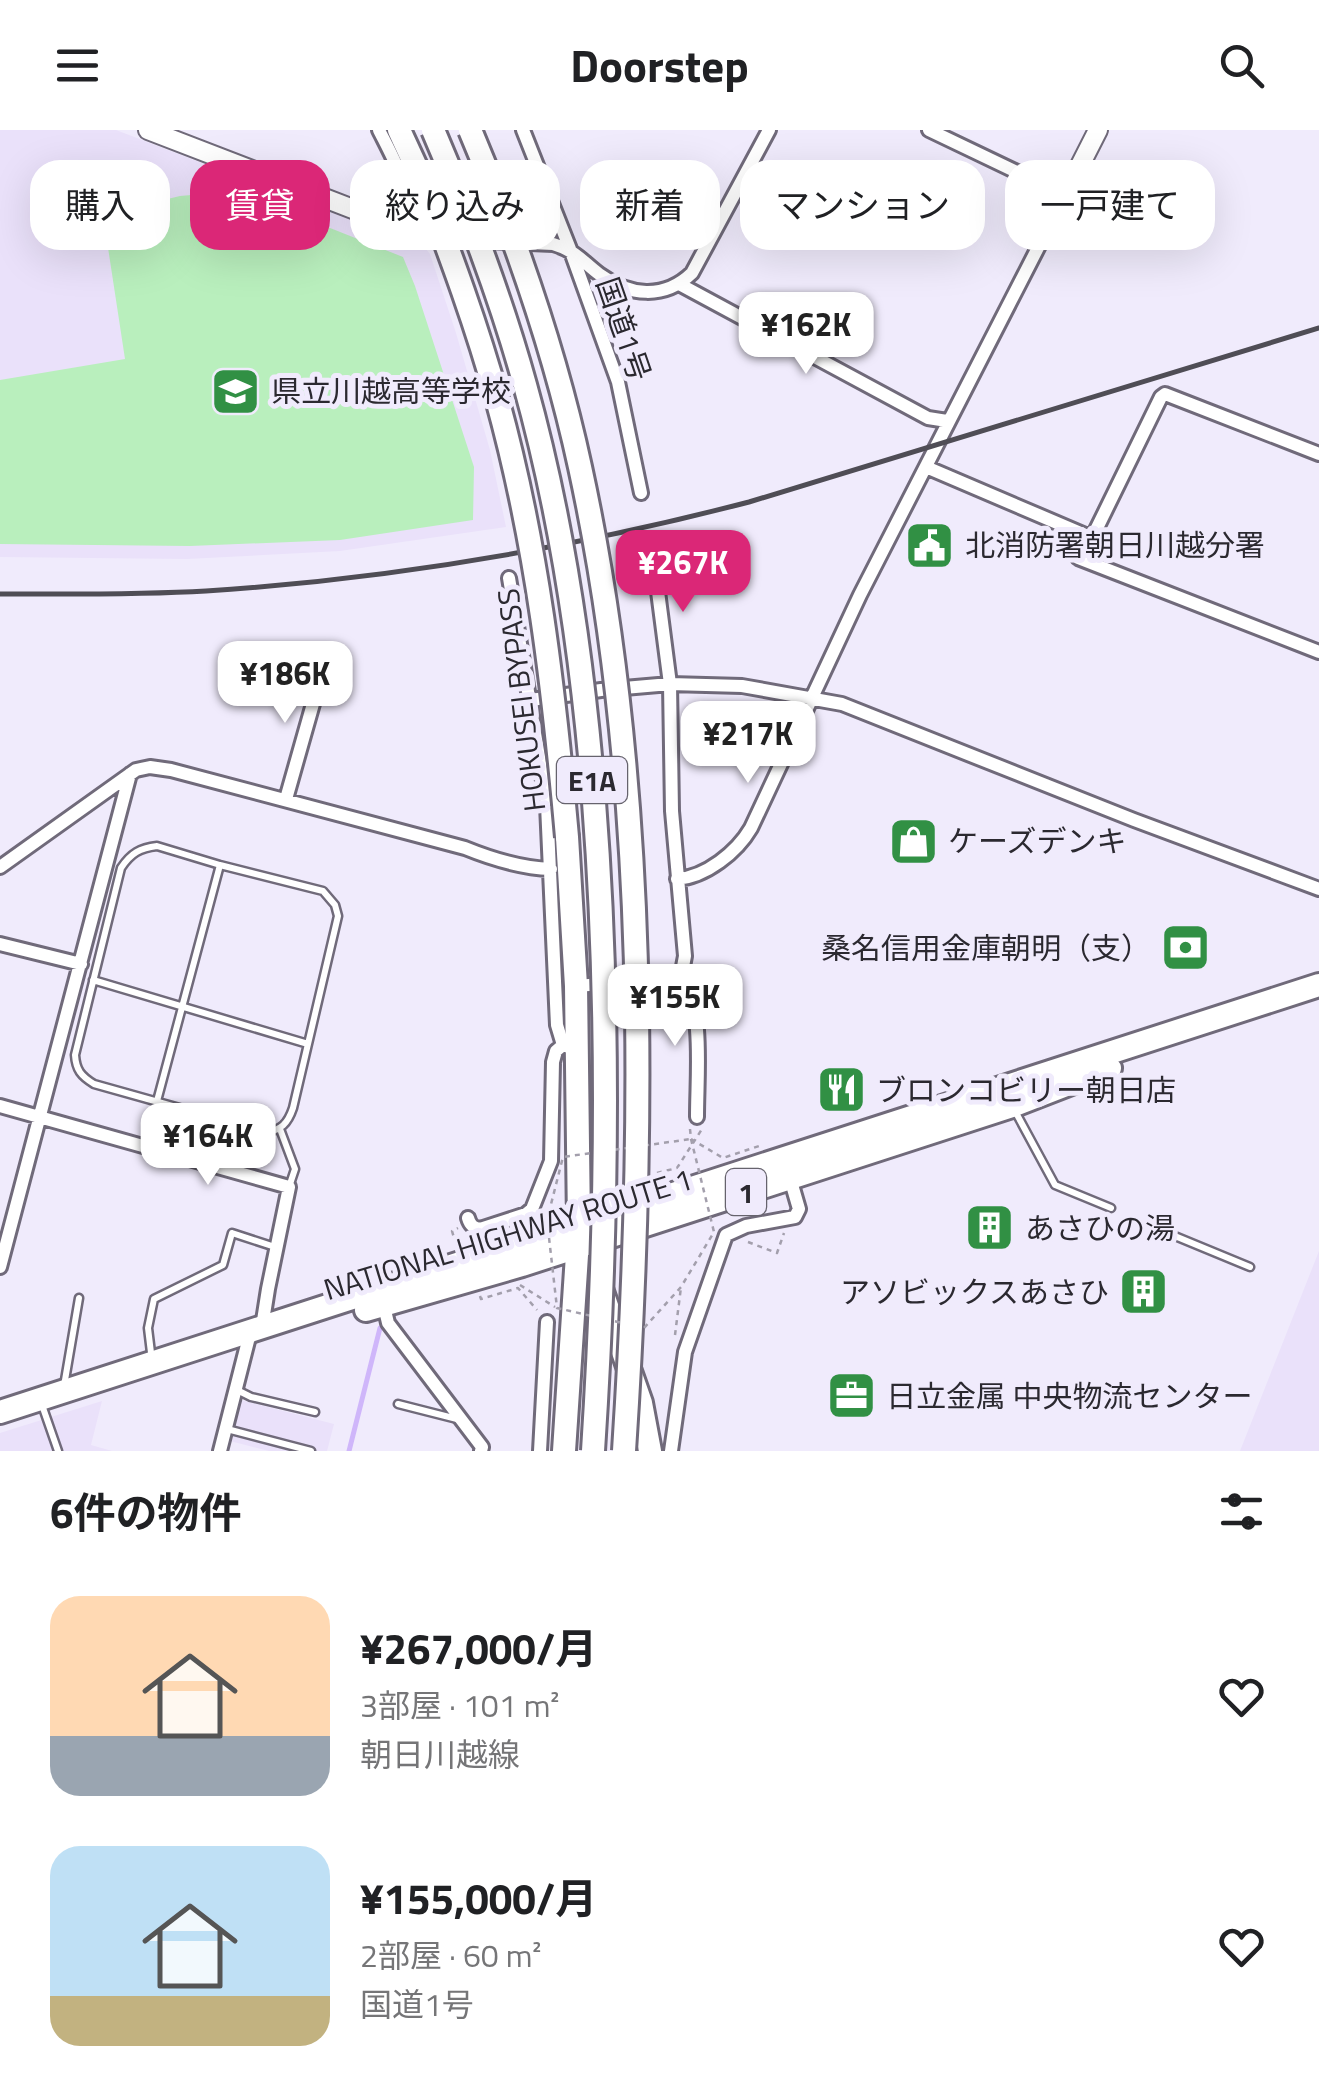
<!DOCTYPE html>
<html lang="ja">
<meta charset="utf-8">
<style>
:root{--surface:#fff;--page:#f2f2f2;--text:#202124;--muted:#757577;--accent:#db2777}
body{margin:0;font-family:"Titillium Web","Noto Sans JP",sans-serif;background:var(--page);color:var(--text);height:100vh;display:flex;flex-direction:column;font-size:38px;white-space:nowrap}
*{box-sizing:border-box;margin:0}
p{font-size:32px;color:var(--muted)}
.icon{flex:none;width:55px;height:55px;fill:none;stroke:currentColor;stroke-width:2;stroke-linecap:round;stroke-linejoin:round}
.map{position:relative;height:1321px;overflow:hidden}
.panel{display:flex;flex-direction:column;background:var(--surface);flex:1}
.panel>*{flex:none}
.hud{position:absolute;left:30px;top:30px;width:1260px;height:90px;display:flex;gap:20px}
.price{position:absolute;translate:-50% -85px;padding:0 22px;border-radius:20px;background:#fff;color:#222;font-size:32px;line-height:65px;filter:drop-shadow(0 2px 5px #0008)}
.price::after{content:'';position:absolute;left:50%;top:60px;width:30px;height:22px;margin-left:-15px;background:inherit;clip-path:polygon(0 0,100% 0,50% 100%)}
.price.selected{background:var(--accent);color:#fff}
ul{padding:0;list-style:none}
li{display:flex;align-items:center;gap:30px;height:250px;padding:0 50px}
li span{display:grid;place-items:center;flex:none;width:280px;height:200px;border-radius:30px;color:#555}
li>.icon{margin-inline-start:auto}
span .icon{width:120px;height:120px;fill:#fffc;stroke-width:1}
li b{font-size:42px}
h2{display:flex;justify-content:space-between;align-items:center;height:120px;padding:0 50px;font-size:42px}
.tag{padding:0 35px;border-radius:30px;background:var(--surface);box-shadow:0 10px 40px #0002;font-size:35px;line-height:90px}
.tag.selected{background:var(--accent);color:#fff}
header{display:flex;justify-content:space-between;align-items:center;height:130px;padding:0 50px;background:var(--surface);font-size:45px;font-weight:700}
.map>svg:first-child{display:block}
.built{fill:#eae1fa}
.green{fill:#b9efbd}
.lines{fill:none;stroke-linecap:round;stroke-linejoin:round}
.stream{stroke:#cfb6fa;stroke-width:5}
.lane-casing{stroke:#706a7a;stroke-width:11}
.street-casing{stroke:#706a7a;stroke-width:18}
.secondary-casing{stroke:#706a7a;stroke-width:22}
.highway-casing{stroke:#706a7a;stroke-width:28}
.path{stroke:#a39fac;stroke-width:2.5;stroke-dasharray:5 5;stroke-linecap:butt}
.lane{stroke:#fff;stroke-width:6}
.street{stroke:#fff;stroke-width:12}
.secondary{stroke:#fff;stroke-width:18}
.highway{stroke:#fff;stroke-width:22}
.rail{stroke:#4f4d55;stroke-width:5}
.highway-bridge-casing{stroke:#706a7a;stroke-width:28;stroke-linecap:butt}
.path-bridge{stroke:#a39fac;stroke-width:2.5;stroke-dasharray:5 5;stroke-linecap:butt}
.highway-bridge{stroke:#fff;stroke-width:22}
.labels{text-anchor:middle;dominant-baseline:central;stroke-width:10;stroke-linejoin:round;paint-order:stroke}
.shield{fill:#f0ebfc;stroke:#66636d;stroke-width:2.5}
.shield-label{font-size:28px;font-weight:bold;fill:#2b2930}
.street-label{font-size:30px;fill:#2b2930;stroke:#f0ebfc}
.poi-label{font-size:30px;fill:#2b2930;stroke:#f0ebfc;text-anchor:start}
</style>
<header><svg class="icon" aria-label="menu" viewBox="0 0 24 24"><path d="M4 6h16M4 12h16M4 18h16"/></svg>Doorstep<svg class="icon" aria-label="search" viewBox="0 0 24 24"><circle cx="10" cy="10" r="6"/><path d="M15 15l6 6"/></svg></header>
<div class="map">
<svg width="1319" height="1321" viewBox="0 0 1319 1321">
<rect width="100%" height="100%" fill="#f0ebfc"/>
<path class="built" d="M0,0H116L426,119L430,124L456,203L490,320L506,397L340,421L187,429L0,427Z
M1319,1121V1321H1240Z
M240,1270L334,1294L327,1321H269L230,1311Z
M102,1271L91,1315L112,1321H0V1303Z"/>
<path class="green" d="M237,61L403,127L415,156L474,337L473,390L340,410L190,416L0,414V250L125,229L105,98L122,80L180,66Z"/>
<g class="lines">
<path class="stream" d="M349,1321L380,1198"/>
<defs>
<path id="lane" d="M157,716L220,735L323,761L335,775L338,786L293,978C288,993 281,1001 265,1002L94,954C81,946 76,940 75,925L121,738C131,723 140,718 157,716Z
M93,850L308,914
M157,971L220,735
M1015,981L1055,1055L1111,1078
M280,999L295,1039L289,1057
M1153,1097L1250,1137
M152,1231L148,1198L154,1169L223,1135L232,1103L275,1117
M64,1256L79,1168
M237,1260L251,1267L315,1282
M398,1274L457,1289
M42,1275L58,1321
M227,1299L311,1321"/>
<path id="street" d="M379,0C394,30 416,68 410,102
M523,0L570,119L618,252L641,363
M440,109L553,114C576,121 582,131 599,144C629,166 664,170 692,143L769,0
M681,155L928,288L947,291
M1319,324L1165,264L1161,267L1096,400L1084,413L1078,428L1319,522
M926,337L1090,407
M653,423L670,554L672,681L685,826L682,842C704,882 697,942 697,987
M509,448L547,675L557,895L563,915L578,920
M531,570L601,560L670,554L742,556L842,574L1134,690L1319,759
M286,669L324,535
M0,737L136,640L150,637L171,640L465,718C492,729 521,738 551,739
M677,749C706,747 737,722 751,698L860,465L1065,65L929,0
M0,814L81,834
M576,856L667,849L676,848L682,842
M0,976L289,1057L268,1159L262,1197
M468,1088C470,1095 473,1098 480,1099L526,1084L532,1079L551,1031L553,932L556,921L563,915
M0,1137L130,644
M384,1176L388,1193L482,1317L481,1321
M220,1321L248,1211
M540,1321L547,1192
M671,1321L685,1222L726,1105L746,1096L795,1087L799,1079L790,1048"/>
<path id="secondary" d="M148,0L428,108
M1065,65L1098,0"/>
<path id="highway" d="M399,0L423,52
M601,1159L641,1273L650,1321
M366,1180L522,1135L1012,976L1110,938
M0,1282C440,1142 879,998 1319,855
M564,1321L579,1095L576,856L567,707"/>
</defs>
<use href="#lane" class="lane-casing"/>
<use href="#street" class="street-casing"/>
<use href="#secondary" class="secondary-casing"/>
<use href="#highway" class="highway-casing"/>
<path class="path" d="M690,999L691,1009L723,1028L762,1015
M657,1043L677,1038L702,999
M748,1112L777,1123L784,1103
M456,1115L452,1101L458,1098
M520,1155L555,1177
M480,1166L481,1169L518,1158L537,1180
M675,1205L681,1157"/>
<use href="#lane" class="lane"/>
<use href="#street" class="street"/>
<use href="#secondary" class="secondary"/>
<use href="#highway" class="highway"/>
<path class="rail" d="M0,464C69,464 138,465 206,461C390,449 572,418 749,372L1319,198"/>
<defs>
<path id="highway-bridge" d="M433,0C469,84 501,168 525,255C563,391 583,532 594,672C611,889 607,1105 593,1321
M470,0C516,109 555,221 580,337C649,654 645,999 624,1321
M423,52C450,124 477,196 497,269C537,413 554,560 567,707"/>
</defs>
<use href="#highway-bridge" class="highway-bridge-casing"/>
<path class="path-bridge" d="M691,1009L714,1102L681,1157L644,1198L557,1178L547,1090L563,1027Z"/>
<use href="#highway-bridge" class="highway-bridge"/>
</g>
<defs>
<symbol id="school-square" viewBox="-11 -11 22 22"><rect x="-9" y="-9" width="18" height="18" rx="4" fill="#319044" stroke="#f0ebfc"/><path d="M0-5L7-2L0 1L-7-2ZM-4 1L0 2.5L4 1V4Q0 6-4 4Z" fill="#fff"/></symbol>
<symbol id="civic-square" viewBox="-11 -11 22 22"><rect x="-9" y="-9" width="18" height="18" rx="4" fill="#319044" stroke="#f0ebfc"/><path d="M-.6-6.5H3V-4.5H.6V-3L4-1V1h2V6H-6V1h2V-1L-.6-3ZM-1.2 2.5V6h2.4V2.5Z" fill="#fff"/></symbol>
<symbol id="shop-square" viewBox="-11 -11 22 22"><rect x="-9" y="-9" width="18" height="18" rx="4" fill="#319044" stroke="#f0ebfc"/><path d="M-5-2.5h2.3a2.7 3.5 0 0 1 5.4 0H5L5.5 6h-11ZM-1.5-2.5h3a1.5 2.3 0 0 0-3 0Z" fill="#fff"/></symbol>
<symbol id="bank-square" viewBox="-11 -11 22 22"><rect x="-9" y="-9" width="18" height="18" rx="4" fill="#319044" stroke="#f0ebfc"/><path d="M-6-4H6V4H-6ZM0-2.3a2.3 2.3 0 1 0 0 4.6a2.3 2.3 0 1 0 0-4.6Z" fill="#fff"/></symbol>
<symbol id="restaurant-square" viewBox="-11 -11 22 22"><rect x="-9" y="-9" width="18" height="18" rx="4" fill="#319044" stroke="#f0ebfc"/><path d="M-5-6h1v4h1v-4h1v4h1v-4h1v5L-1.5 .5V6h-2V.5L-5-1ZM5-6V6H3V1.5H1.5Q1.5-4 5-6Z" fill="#fff"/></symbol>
<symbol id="building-square" viewBox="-11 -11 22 22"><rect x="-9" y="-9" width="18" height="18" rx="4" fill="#319044" stroke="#f0ebfc"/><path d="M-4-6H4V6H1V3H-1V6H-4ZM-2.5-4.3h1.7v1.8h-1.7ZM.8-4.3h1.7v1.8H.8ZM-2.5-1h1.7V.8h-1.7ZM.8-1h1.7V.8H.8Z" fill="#fff"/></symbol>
<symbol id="office-square" viewBox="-11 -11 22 22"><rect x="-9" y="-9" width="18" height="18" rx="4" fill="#319044" stroke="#f0ebfc"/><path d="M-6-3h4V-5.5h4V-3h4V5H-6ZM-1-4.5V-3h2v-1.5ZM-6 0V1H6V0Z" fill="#fff"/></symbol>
</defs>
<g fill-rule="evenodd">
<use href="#school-square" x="208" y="234" width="55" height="55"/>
<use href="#civic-square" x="902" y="388" width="55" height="55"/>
<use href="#shop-square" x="886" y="684" width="55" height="55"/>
<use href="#bank-square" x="1158" y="790" width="55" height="55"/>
<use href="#restaurant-square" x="814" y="932" width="55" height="55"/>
<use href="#building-square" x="962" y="1070" width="55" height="55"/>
<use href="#building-square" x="1116" y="1134" width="55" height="55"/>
<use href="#office-square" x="824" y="1238" width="55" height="55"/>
</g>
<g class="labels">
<g class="shield">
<rect x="557" y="627" width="70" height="46" rx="8"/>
<rect x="726" y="1039" width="40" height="46" rx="8"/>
</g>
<g class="shield-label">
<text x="592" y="650">E1A</text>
<text x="746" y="1062">1</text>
</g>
<g class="street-label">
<text transform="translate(624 199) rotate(71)">国道1号</text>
<text transform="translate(521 570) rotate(-97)">HOKUSEI BYPASS</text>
<text transform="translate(508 1104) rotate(-17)">NATIONAL HIGHWAY ROUTE 1</text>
</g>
<g class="poi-label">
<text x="271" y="261">県立川越高等学校</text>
<text x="965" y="415">北消防署朝日川越分署</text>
<text x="948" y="711">ケーズデンキ</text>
<text x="1151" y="818" text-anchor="end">桑名信用金庫朝明（支）</text>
<text x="876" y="960">ブロンコビリー朝日店</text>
<text x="1025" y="1098">あさひの湯</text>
<text x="1109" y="1162" text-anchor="end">アソビックスあさひ</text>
<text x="886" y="1266">日立金属 中央物流センター</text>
</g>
</g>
</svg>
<b class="price" style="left:806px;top:247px">¥162K</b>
<b class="price selected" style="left:683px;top:485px">¥267K</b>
<b class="price" style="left:285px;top:596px">¥186K</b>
<b class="price" style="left:748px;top:656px">¥217K</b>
<b class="price" style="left:675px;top:919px">¥155K</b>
<b class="price" style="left:208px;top:1058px">¥164K</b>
<div class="hud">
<a class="tag">購入</a>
<a class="tag selected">賃貸</a>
<a class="tag">絞り込み</a>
<a class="tag">新着</a>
<a class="tag">マンション</a>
<a class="tag">一戸建て</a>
</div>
</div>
<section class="panel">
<h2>6件の物件<svg class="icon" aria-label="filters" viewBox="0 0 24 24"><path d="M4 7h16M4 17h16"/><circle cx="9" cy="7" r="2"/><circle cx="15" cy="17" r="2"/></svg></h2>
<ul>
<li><span style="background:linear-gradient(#ffd9b3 70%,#9aa5b1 0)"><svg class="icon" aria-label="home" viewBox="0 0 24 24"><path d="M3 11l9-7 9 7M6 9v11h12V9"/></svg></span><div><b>¥267,000/月</b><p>3部屋 · 101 m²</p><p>朝日川越線</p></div><svg class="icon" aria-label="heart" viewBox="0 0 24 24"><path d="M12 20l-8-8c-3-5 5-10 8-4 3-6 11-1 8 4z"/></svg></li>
<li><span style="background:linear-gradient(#bfe0f5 75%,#c2b280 0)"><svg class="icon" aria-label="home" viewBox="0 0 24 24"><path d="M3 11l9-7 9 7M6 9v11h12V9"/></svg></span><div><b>¥155,000/月</b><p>2部屋 · 60 m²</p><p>国道1号</p></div><svg class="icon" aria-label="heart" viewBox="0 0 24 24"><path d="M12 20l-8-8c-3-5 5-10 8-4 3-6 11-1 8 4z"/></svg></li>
</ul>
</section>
